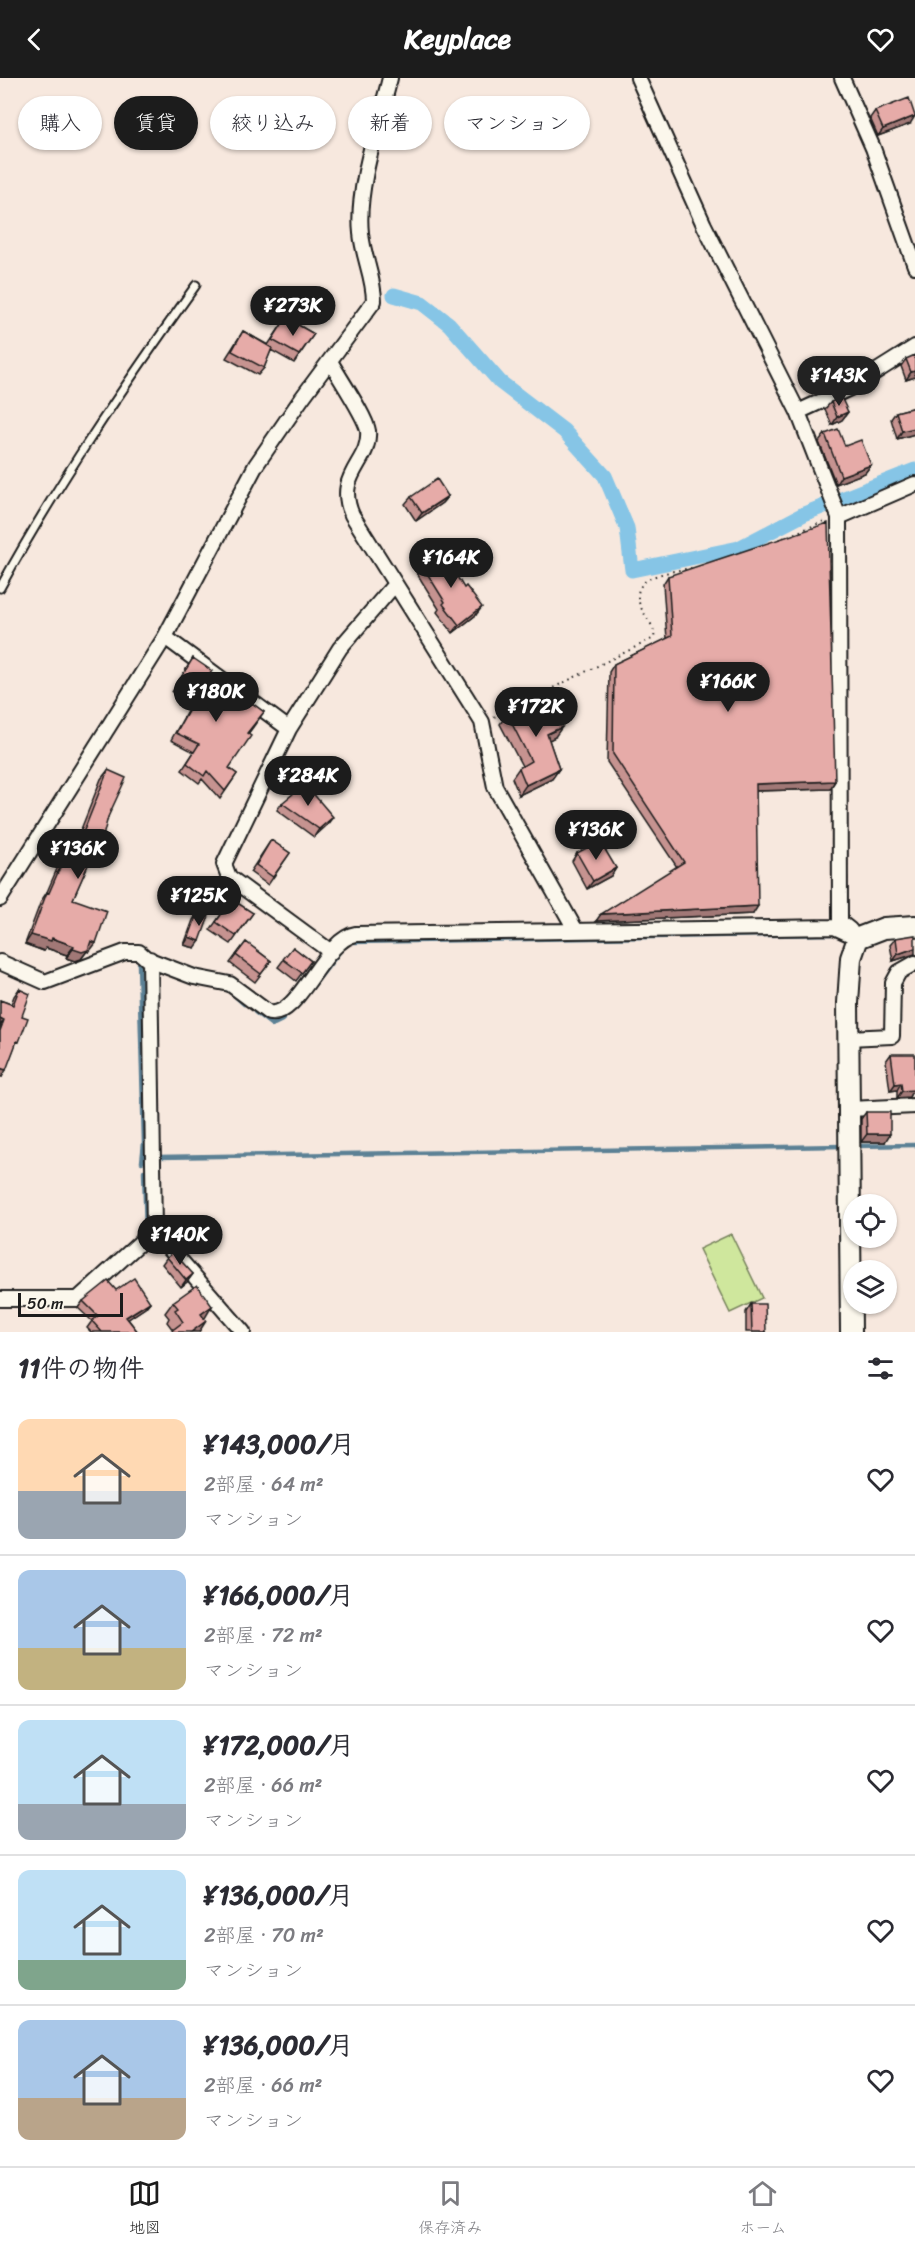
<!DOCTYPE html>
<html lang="ja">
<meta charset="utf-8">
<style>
:root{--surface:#fff;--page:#f7f7f7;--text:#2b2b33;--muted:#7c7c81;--line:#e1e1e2;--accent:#1c1c1c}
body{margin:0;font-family:Sriracha,"Klee One",sans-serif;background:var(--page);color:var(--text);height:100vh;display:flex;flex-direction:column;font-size:22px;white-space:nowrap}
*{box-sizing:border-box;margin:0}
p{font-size:20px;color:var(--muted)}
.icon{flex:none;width:33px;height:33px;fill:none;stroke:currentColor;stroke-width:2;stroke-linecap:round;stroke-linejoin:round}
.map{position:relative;height:1254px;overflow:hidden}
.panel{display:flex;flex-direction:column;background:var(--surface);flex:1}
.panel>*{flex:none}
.top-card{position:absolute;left:18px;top:18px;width:600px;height:54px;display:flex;gap:12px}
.buttons{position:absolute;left:843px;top:1116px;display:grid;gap:12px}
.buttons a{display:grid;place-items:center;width:54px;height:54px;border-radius:50%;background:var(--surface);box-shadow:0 2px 4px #0004;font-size:30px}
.scale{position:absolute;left:18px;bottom:15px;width:105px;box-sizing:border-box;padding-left:6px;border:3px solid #1c1c1c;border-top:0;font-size:16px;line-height:21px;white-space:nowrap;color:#1c1c1c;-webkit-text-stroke:4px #fbf7ec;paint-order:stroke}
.price{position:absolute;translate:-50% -51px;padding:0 14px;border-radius:21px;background:var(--accent);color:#fff;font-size:20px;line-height:39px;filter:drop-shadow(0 2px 3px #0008)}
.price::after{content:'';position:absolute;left:50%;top:36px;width:18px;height:14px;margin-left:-9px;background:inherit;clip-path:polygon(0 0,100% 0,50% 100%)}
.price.current{background:#222;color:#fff}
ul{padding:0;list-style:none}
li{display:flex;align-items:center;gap:18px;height:150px;padding:0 18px}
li+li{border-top:2px solid var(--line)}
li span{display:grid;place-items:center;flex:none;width:168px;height:120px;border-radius:12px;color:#555}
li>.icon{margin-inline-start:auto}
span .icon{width:72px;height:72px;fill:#fffc;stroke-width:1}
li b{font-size:26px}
h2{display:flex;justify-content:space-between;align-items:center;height:72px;padding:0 18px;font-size:26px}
.pill{padding:0 21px;border-radius:27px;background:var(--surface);box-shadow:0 2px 4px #0004;font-size:21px;line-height:54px}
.pill.current{background:var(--accent);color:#fff}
header{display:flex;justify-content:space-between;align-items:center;height:78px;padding:0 18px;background:var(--accent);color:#fff;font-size:27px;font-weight:700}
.dock{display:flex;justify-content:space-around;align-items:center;height:84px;border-top:2px solid var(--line);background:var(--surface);font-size:16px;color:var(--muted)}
.dock a{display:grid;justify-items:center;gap:3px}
.dock .current{color:var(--accent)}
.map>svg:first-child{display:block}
.green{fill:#cfe79d;stroke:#76825c;stroke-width:1.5}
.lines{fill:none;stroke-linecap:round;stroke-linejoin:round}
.stream{stroke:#5c8195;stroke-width:4.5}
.canal{stroke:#86c5e6;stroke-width:15}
.lane-casing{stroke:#1c1c1c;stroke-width:11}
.street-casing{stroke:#1c1c1c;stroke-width:18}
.secondary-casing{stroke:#1c1c1c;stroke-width:24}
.path{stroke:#1c1c1c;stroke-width:2;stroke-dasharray:1.5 4.5;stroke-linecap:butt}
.lane{stroke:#fbf7ec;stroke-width:7}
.street{stroke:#fbf7ec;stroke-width:14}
.secondary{stroke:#fbf7ec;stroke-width:20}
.wall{fill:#c69390;stroke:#1c1c1c;stroke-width:1.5}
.shaded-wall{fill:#a17876;stroke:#1c1c1c;stroke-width:1.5}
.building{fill:#e6aba8;stroke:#1c1c1c;stroke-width:1.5}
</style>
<header><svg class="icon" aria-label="back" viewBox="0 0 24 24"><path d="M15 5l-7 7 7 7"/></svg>Keyplace<svg class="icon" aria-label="heart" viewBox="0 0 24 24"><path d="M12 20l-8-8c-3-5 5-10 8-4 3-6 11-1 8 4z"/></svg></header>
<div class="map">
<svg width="915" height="1254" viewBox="0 0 915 1254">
<rect width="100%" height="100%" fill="#f7e8de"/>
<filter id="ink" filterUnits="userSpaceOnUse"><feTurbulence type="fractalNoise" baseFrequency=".0167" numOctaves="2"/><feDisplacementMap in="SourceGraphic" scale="12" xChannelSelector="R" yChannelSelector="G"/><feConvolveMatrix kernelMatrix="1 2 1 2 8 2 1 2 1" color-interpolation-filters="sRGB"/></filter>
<g filter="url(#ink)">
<path class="green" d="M731,1156L762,1220L730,1235L699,1171Z"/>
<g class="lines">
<path class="stream" d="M351,864L832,856
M139,886L144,1065L142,1084
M311,911L344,868
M234,917L244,926
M255,934L272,947L282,942L293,931
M855,1068L915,1067
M159,1079L843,1068
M144,1093L146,1153"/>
<path class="canal" d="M394,217L422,225L449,246L500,304L564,353L605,398L627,450L632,492L739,470L804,436L915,392"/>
<defs>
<path id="lane" d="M0,510C58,404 126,305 196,207"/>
<path id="street" d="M638,0L704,147L798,334L839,439L840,844L850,852
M842,0L873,70L915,188
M330,283C338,298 366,339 368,353C371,385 334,396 352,437L482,644L495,709L575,851
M798,334L850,310L915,269
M839,439L915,406
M165,559L289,651
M0,821L165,559L256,387L302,320L374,223C374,199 363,179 361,155C356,110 379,45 390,0
M331,874L229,799L224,786L289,651L340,570L395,506
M150,881L154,1152L243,1254
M0,884L45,904L125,874H139L147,881L194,899L230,906L269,935C299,941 323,861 356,856L834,849L858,860
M848,960L892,958L893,905L899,894L915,885
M849,1031L915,1028
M0,1221H78L154,1152"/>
<path id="secondary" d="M851,1254L848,925L851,880L858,860L884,850L915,848"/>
</defs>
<use href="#lane" class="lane-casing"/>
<use href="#street" class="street-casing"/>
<use href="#secondary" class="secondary-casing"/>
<path class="path" d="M783,460L825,443
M494,639L654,560C656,551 648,542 644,535C621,498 669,494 692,490"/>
<use href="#lane" class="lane"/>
<use href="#street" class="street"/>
<use href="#secondary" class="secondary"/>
</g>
<path class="wall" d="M875,33L910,46L878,58L870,40Z
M286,240L314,256L294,285L271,272L264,290L258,297L226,280L243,253L268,267Z
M906,281L915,299L906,302L901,288Z
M831,324L848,334L842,342L832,347L825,331Z
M915,329V356L897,361L891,341L896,334Z
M825,356L845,368L871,387L865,395L836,406L819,364Z
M448,418L442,425L416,443L405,426L411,419Z
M422,487L464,510L476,537L453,555L437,534L439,531L416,494Z
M668,498L835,703L830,711L756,713L753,836L596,843L677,789L607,684L609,594L614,586L667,561L663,506Z
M193,580L208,599L264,634L248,656L229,690L237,696L220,721L202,701L199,705L182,692L194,674L171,662L190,628L172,614Z
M507,636L555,659L549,662L559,691L552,701L519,717L512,700L519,690L522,688L500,646Z
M108,692V739L94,779H91L73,821L89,874L87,873L81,881L75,883L66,880L67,877L46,870L44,873L25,866L41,823L47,814L65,772L72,762L76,764L101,701Z
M282,725L327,747L314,759L277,732Z
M271,762L290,775L268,807L250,794Z
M577,775L616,790L611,798L587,811L572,783Z
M225,831L229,834L253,835L231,866L210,852Z
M198,834L195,870L184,867L193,842Z
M896,860L915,876L893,883L890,867Z
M246,864L271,883L255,904L230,885Z
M293,869L311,883L296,903L278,889Z
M19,911L22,938L14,970L2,999L0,998V922L11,926L14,918Z
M891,976L911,1015L909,1019L897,1020V1012L890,1013L886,983Z
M866,1034L885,1064H861V1041Z
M167,1179L193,1196L187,1204L181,1209L162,1186Z
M116,1212L150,1224L145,1230L128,1241L138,1254H91L87,1250L92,1243L78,1230L83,1223Z
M173,1224L212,1228L173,1252L167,1244L169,1240L165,1235Z
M751,1226L766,1254H746V1234Z"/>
<path class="shaded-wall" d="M915,38L910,46L878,58L883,51Z
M915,293V299L906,302L911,294Z
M848,334L842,342L832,347L837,339Z
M915,350V356L897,361L902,353Z
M871,387L865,395L836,406L841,398Z
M448,418L442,425L416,443L422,435Z
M482,529L476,537L453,555L459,547Z
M562,649L555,659L540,667L547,656Z
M559,691L552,701L519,717L526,707Z
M835,703L830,711L751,713L756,706Z
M333,739L327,747L314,759L319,751Z
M96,769L100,770L94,779L89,778Z
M616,790L611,798L587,811L593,803Z
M758,828L753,836L596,843L601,836Z
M31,857L52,860L74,868L67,877L46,870L44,873L25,866Z
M189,859L200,863L195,870L184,867Z
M91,863L96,865L89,874L87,873L81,881L75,883L66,880L73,871Z
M915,870V876L893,883L898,876Z
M0,940L4,942L0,948Z
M0,990L6,992L2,999L0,998Z
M901,1005L897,1012L890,1013L895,1006Z
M914,1009H915V1015H911L909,1019L897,1020L902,1013Z
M867,1056H890L885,1064H861Z
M193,1196L187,1204L181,1209L186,1202Z
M150,1224L145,1230L121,1246L126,1239Z
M212,1228L205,1240L193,1247L201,1236Z
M206,1243L199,1254H191Z"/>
<path class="building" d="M909,20L915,38L883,51L875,33Z
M286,240L314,256L299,277L272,262Z
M243,253L272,270L264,290L232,273Z
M915,277V293L911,294L906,281Z
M841,319L848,334L837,339L831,324Z
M915,329V350L902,353L896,334Z
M838,351L845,368L861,362L871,387L841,398L825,356Z
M437,401L448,418L422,435L411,419Z
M828,445L835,703L756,706L758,828L601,836L684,784L613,676L614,586L672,558L668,498Z
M442,474L464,510L466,508L482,529L459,547L443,526L445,524L422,487Z
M193,580L212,593L208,599L240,616L264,634L247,655L251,658L229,690L237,696L225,713L207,693L204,698L187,685L199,666L176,655L195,621L177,606Z
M542,617L562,649L547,656L559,691L526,707L519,690L531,683L507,636Z
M108,692L126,700L108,739L100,770L96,769L73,821L107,833L96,865L91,863L88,872L82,874L73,871L74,868L52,860L51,863L31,857L47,814L49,815L72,762L79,765Z
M305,706L333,739L319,751L282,725Z
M271,762L290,775L273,799L256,787Z
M600,763L616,790L593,803L577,775Z
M236,824L253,835L236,858L216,844L225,831L229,834Z
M198,834L209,838L200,863L189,859Z
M915,857V870L898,876L896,860Z
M246,864L271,883L261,896L236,877Z
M293,869L311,883L302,895L283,881Z
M19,911L30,916L22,938L28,940L19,964L17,963L6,992L0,990V953L4,942L0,940V922L13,927Z
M891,976H915V1009H914V1012L902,1013L901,1005L895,1006Z
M866,1034H890V1056H867Z
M173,1174L193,1196L186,1202L167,1179Z
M134,1200L150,1224L126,1239L138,1254H102L92,1243L98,1238L83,1223L108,1203L116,1212Z
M197,1207L212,1228L201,1236L206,1243L191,1254H170L183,1244L175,1232L178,1230L173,1224Z
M751,1226H765L766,1254H752Z"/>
</g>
</svg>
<div class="buttons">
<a><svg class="icon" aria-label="locate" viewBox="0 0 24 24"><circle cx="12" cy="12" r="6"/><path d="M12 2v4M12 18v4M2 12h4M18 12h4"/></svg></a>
<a><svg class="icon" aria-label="layers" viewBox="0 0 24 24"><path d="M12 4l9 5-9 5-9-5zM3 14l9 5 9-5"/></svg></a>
</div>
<div class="scale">50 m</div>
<b class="price" style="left:293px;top:259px">¥273K</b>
<b class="price current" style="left:839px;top:329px">¥143K</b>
<b class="price" style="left:451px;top:511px">¥164K</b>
<b class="price" style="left:728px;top:635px">¥166K</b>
<b class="price" style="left:216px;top:645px">¥180K</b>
<b class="price" style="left:536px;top:660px">¥172K</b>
<b class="price" style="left:308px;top:729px">¥284K</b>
<b class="price" style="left:596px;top:783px">¥136K</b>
<b class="price" style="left:78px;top:802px">¥136K</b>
<b class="price" style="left:199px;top:849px">¥125K</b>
<b class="price" style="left:180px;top:1188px">¥140K</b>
<div class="top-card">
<a class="pill">購入</a>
<a class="pill current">賃貸</a>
<a class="pill">絞り込み</a>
<a class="pill">新着</a>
<a class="pill">マンション</a>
</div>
</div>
<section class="panel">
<h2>11件の物件<svg class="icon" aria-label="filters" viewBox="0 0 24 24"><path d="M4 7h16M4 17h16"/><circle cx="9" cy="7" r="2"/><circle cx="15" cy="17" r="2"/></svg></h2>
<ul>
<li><span style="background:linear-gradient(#ffd9b3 60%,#9aa5b1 0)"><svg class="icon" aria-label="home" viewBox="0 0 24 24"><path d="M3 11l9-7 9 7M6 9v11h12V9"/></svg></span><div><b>¥143,000/月</b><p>2部屋 · 64 m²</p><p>マンション</p></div><svg class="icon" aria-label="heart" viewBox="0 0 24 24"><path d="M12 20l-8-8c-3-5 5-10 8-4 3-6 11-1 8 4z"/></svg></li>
<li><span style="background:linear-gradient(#a9c7e8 65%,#c2b280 0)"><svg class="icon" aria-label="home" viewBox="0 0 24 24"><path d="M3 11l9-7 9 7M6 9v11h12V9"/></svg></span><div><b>¥166,000/月</b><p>2部屋 · 72 m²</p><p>マンション</p></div><svg class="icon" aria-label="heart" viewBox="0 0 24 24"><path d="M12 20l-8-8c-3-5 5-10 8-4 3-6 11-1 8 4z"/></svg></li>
<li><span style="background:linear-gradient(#bfe0f5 70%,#9aa5b1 0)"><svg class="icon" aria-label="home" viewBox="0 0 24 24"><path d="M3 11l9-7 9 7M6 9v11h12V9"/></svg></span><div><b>¥172,000/月</b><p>2部屋 · 66 m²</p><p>マンション</p></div><svg class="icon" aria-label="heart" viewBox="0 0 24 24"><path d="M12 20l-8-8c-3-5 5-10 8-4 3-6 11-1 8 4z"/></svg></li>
<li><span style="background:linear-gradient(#bfe0f5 75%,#7fa58c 0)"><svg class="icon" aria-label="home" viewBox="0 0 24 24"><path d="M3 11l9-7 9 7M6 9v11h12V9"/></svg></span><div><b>¥136,000/月</b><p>2部屋 · 70 m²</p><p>マンション</p></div><svg class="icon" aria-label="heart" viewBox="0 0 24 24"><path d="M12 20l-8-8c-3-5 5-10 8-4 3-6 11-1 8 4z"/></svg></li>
<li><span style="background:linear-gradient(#a9c7e8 65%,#b9a48a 0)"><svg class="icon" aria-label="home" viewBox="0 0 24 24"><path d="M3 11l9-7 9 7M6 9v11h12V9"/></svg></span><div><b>¥136,000/月</b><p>2部屋 · 66 m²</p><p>マンション</p></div><svg class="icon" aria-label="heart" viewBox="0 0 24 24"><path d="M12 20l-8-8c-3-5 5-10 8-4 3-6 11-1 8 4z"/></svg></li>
</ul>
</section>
<nav class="dock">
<a class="current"><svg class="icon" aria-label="map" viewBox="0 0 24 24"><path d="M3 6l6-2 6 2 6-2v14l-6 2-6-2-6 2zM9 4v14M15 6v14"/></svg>地図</a>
<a><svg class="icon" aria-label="saved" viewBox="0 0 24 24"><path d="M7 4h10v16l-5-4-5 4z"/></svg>保存済み</a>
<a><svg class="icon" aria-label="home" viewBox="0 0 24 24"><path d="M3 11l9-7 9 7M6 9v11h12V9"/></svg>ホーム</a>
</nav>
